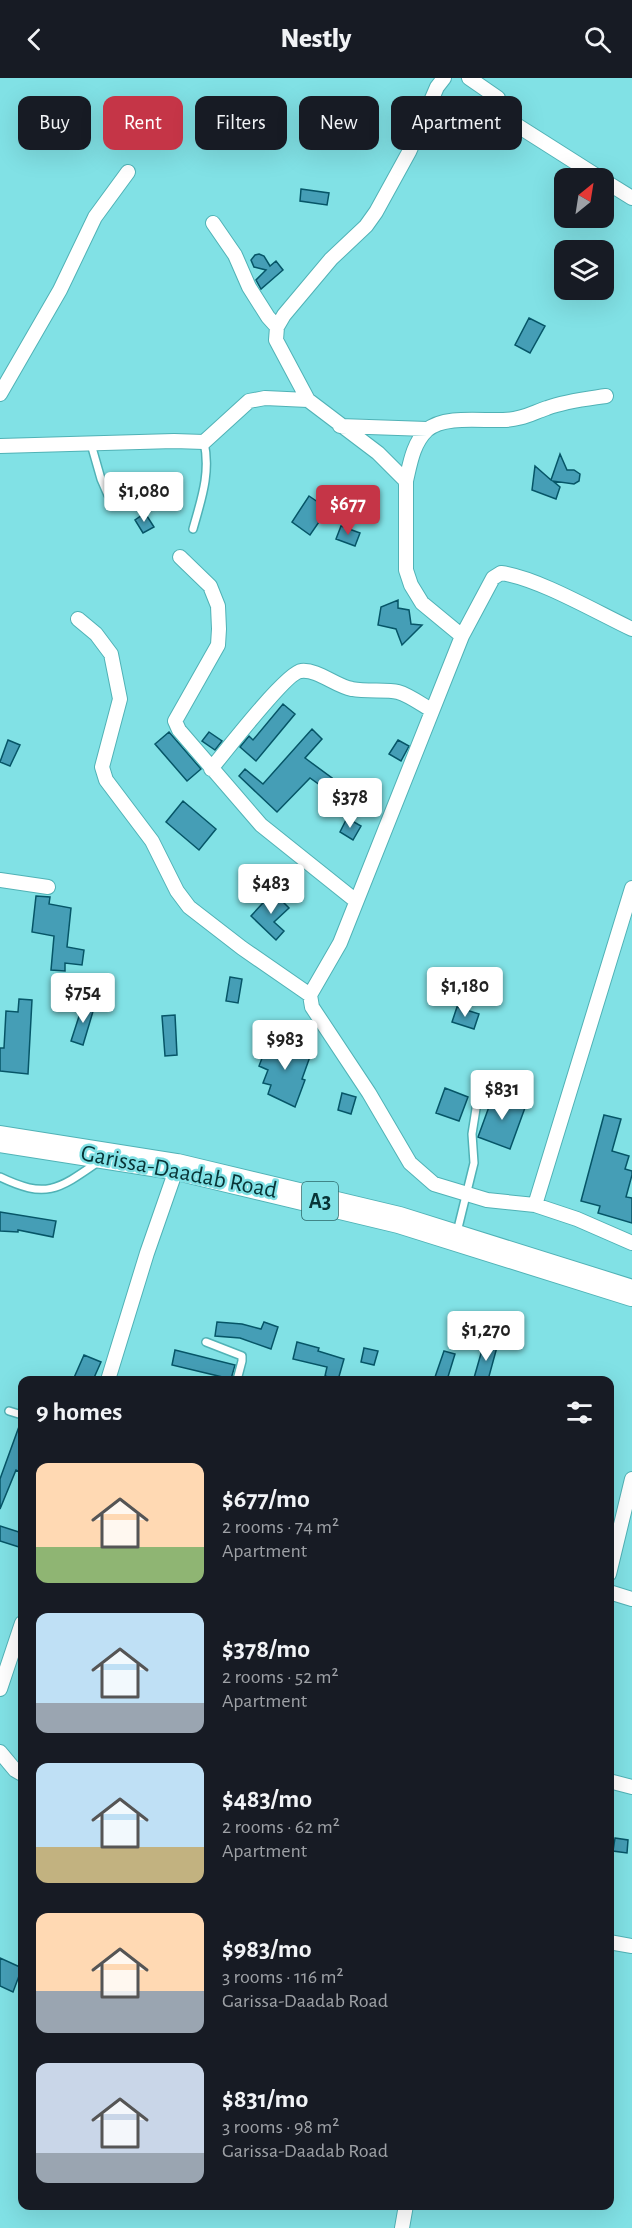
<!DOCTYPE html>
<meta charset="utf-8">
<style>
:root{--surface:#171b24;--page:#20242c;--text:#f1f3f6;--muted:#9ea1a6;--accent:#c53547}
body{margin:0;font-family:"Alegreya Sans",sans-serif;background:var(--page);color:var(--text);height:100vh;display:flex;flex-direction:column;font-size:22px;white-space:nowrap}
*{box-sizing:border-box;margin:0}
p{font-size:20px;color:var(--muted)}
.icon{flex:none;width:33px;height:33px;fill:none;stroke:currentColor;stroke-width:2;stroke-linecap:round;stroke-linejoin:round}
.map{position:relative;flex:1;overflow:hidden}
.sheet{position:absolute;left:18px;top:1298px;width:596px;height:834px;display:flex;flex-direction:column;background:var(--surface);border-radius:12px;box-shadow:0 6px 24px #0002}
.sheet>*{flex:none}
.top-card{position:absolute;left:18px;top:18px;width:597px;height:54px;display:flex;gap:12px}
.needle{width:39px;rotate:30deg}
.controls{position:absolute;left:554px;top:90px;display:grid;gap:12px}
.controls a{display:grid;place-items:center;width:60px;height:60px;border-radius:12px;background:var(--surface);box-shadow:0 6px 24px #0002;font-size:30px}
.price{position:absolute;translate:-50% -51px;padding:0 14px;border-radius:6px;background:#fff;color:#222;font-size:20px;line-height:39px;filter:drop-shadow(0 2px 3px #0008)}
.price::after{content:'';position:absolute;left:50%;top:36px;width:18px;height:14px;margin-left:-9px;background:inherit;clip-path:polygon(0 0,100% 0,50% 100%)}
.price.on{background:var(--accent);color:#fff}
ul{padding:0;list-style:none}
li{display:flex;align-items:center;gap:18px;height:150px;padding:0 18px}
li span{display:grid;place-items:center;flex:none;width:168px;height:120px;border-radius:12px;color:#555}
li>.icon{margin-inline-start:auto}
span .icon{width:72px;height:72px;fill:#fffc;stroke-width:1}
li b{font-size:26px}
h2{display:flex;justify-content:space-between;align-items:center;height:72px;padding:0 18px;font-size:26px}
.pill{padding:0 21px;border-radius:12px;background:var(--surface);box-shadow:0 6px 24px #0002;font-size:21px;line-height:54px}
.pill.on{background:var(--accent);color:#fff}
header{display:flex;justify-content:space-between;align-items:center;height:78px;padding:0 18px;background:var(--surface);font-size:27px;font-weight:800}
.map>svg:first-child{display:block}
.building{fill:#459eb6;stroke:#065567;stroke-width:1.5}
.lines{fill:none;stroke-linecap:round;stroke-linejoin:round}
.lane-casing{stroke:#50b2b6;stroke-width:10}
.street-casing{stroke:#50b2b6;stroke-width:16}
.highway-casing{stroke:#50b2b6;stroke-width:28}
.lane{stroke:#fff;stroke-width:7}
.street{stroke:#fff;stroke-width:14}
.highway{stroke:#fff;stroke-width:26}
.labels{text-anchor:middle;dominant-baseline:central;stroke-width:5;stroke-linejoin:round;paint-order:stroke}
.shield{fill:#81e1e5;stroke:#2c686a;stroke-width:1.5}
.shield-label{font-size:22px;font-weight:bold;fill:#083436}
.street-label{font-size:24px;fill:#083436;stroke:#81e1e5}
</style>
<header><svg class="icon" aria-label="back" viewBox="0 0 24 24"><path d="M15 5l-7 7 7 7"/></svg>Nestly<svg class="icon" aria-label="search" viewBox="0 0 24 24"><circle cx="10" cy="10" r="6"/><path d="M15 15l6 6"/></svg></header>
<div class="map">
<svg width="632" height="2150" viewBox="0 0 632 2150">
<rect width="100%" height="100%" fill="#81e1e5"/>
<path class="building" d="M301,111L329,115L327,127L300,123Z
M259,176L264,178L270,188L276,183L283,192L261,211L256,202L266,192L254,189L251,182L255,177Z
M529,240L545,248L530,275L515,267Z
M560,376L567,392H574L580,396L579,403L574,406L553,403L560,409L556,421L532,412L535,388L551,402Z
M309,418L328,431L310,457L292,444Z
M145,435L154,449L143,455L135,442Z
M341,448L360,455L355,468L336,461Z
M398,522V530L409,532L411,546L422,547L402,567L396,551L378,547L381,529Z
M283,626L295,636L256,683L240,669L249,658L253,662Z
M312,651L322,661L305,680L332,700L324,710L310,700L277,734L239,698L245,691L263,706Z
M169,654L201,691L187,703L155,666Z
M209,654L222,663L215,672L202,663Z
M8,662L20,667L10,688L0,684Z
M398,662L409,668L401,683L389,676Z
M183,723L216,751L199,772L166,744Z
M347,740L361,748L353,762L340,754Z
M273,814L289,830L274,844L284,853L276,862L251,838Z
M36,818L50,819L49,826L71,830L67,869L84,872L82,887L65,885V893L51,892L54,858L32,854Z
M230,899L242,901L238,925L226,923Z
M19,921L32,922L28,996L0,993V970H4L6,933L18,934Z
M83,926L89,927L94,930L83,967L71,963Z
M457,929L479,936L474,951L452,944Z
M175,937L177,977L165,978L162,938Z
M269,962L289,969L291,965L312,973L302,1001L305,1002L295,1029L268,1016L271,1007L263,1005L268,992L259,988Z
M445,1010L468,1019L459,1043L436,1035Z
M342,1015L356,1019L351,1036L338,1032Z
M494,1015L526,1027L510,1071L478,1059Z
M604,1037L621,1041L612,1073L629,1078L625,1091L632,1093V1097L626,1119L632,1120V1145L598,1135L600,1128L581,1123Z
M0,1134L56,1143L53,1159L18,1152V1154L0,1153Z
M217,1244L242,1246L261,1251L264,1244L278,1249L271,1271L240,1260L215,1258Z
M297,1264L319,1270L318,1273L344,1281L338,1302L325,1298L327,1289L293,1281Z
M484,1265L497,1269L488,1302L474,1300Z
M364,1270L378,1273L374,1287L361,1284Z
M175,1272L235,1287L231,1301L172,1287Z
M444,1273L455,1276L447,1302H434Z
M84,1277L101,1284L93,1302H73Z
M21,1343L22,1395L16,1392L0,1431V1401Z
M0,1448L22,1455L19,1469L0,1463Z
M615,1760L628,1762L627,1775L613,1773Z
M0,1880L22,1890L13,1914L0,1908Z"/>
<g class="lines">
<defs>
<path id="lane" d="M91,366L101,401L108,417
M193,451C201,422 211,395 204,364
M0,1099C46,1121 58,1112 98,1084
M457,1154L474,1085L472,1056L478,1018
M206,1264L242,1278V1283L237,1302
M9,1333L22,1337"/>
<path id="street" d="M469,0L498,20L501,35L507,41L600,100
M603,102L632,120
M213,145L235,177L249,209L268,239L277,249
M0,316L60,212L95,139L128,94
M308,322L378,375L406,403V492L411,507L422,525L462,558
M340,348L427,351
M0,368L174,363L204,364L249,323L265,320L308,322L276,262L277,249L284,237L331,181L366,148L376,134L409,74L437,9L444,0
M406,403C410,386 413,365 427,352C444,337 482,343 503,342C520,342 532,335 547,330C566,323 586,321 606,318
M180,479L210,508L218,528L219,551L218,567L175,643L179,652L261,747L356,823
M78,541L96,556L111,576L120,621L102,689L106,702L152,763L177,813L189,829L242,870L310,917
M632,551C596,534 538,500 501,495L493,500L462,558L340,865L310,917L312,929L369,1015L410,1085L434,1106L487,1122L535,1127L577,1141L632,1165
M211,691C224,675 287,594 301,593C318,591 335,608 352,611C367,614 387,611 398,614C409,617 421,626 431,632
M0,802L48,809
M535,1127L632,810
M108,1302L147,1175L177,1089
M609,1496L632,1401
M609,1514L632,1521
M0,1611L22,1545
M0,1674L15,1692L22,1696
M609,1703L632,1709
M609,1864L632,1868
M402,2150L406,2127"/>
<path id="highway" d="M0,1061L177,1089L399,1142L632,1215"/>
</defs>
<use href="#lane" class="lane-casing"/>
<use href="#street" class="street-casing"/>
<use href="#highway" class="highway-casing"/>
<use href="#lane" class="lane"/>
<use href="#street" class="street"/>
<use href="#highway" class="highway"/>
</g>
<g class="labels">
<rect class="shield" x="302" y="1104" width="36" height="38" rx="4.5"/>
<g class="shield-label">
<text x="320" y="1123">A3</text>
</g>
<g class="street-label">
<text transform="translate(179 1094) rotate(11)">Garissa-Daadab Road</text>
</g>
</g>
</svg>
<div class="controls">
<a><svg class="needle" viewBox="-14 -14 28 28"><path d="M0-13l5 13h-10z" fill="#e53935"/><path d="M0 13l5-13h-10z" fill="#9ea1a6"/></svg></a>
<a><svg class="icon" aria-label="layers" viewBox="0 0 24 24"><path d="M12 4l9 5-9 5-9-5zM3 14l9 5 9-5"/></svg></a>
</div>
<b class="price" style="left:144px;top:445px">$1,080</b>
<b class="price on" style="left:348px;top:458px">$677</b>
<b class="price" style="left:350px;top:751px">$378</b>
<b class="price" style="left:271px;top:837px">$483</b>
<b class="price" style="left:465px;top:940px">$1,180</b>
<b class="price" style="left:83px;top:946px">$754</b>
<b class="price" style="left:285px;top:993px">$983</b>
<b class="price" style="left:502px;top:1043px">$831</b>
<b class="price" style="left:486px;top:1284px">$1,270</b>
<div class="top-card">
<a class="pill">Buy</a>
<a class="pill on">Rent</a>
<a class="pill">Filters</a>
<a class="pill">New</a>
<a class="pill">Apartment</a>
</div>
<section class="sheet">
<h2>9 homes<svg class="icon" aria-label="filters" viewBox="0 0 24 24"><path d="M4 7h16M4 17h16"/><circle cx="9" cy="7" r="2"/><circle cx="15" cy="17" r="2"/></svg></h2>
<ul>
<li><span style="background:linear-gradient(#ffd9b3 70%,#8fb573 0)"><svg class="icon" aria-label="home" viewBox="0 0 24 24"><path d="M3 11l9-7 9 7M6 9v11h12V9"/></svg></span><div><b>$677/mo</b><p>2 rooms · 74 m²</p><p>Apartment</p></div></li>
<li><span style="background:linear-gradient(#bfe0f5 75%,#9aa5b1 0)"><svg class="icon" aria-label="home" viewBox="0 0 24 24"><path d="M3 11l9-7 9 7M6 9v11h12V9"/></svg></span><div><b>$378/mo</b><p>2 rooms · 52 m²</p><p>Apartment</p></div></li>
<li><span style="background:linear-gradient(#bfe0f5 70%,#c2b280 0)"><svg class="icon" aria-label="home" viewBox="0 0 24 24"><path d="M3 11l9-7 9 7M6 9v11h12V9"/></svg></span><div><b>$483/mo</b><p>2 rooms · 62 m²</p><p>Apartment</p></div></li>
<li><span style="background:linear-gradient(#ffd9b3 65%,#9aa5b1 0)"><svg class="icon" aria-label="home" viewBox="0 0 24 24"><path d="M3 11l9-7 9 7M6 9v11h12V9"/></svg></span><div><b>$983/mo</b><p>3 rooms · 116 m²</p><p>Garissa-Daadab Road</p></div></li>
<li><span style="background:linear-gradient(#c9d6e8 75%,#9aa5b1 0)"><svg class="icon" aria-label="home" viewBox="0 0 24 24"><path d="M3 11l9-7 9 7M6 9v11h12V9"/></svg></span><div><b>$831/mo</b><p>3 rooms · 98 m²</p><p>Garissa-Daadab Road</p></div></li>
</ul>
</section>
</div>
